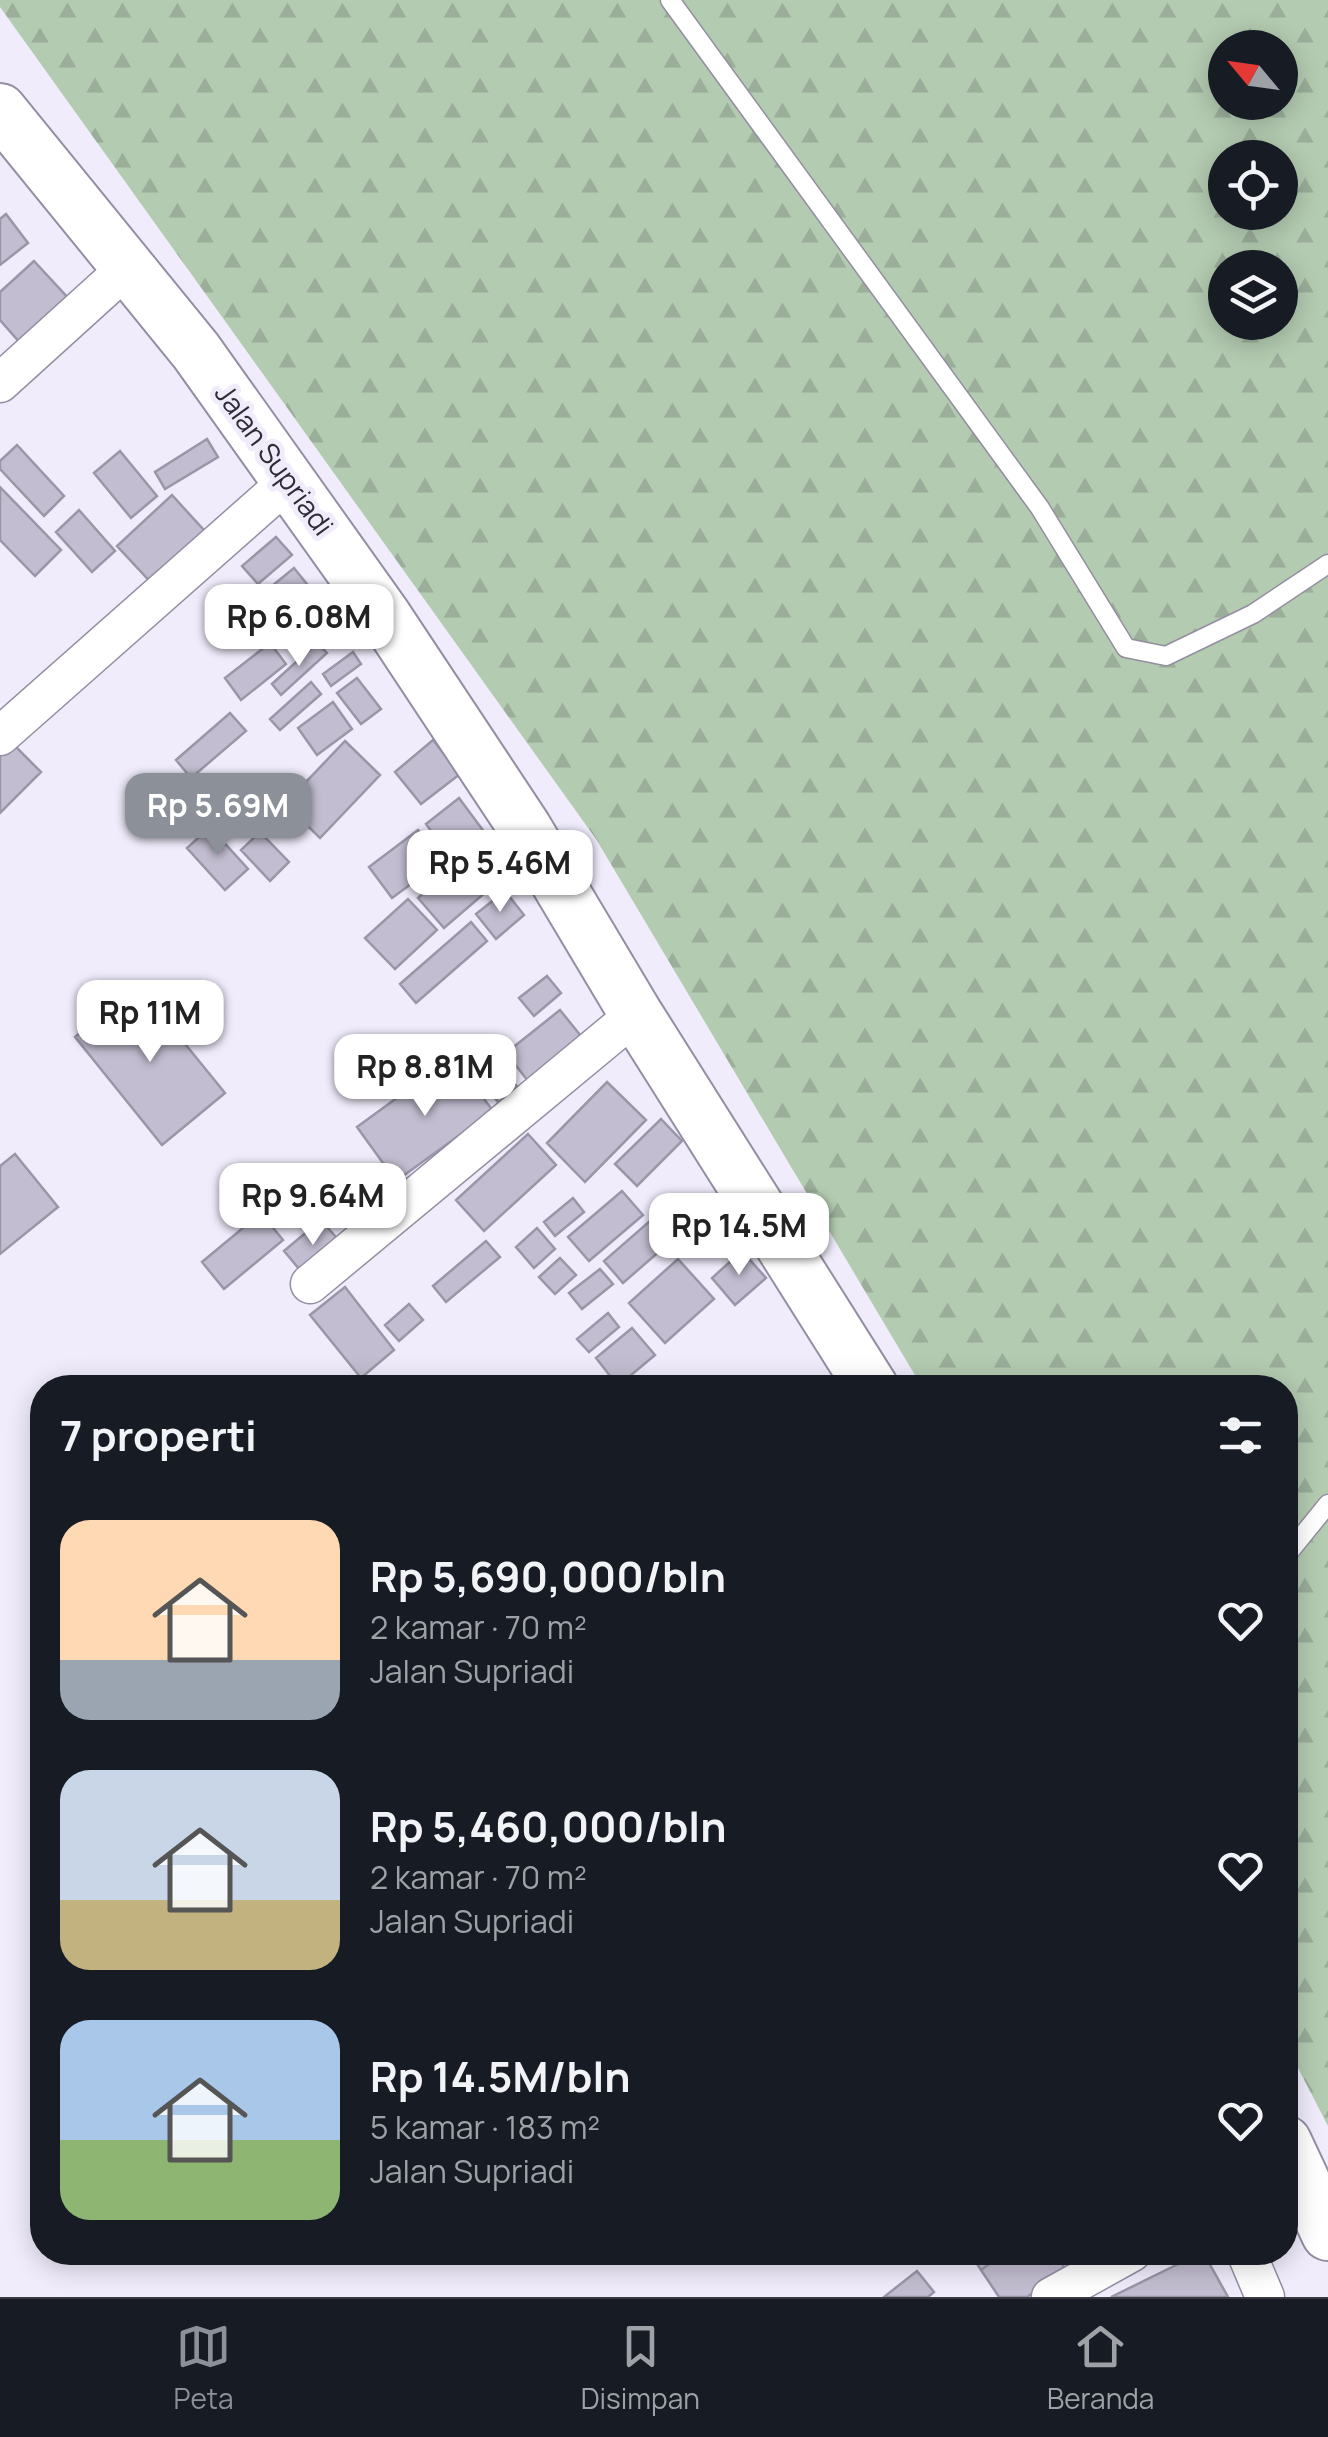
<!DOCTYPE html>
<html lang="id">
<meta charset="utf-8">
<style>
:root{--surface:#171b24;--page:#242831;--text:#f1f3f6;--muted:#9ea1a6;--line:#363941;--accent:#8c9099}
body{margin:0;font-family:Manrope,sans-serif;background:var(--page);color:var(--text);height:100vh;display:flex;flex-direction:column;font-size:38px;white-space:nowrap}
*{box-sizing:border-box;margin:0}
p{font-size:32px;color:var(--muted)}
.icon{flex:none;width:55px;height:55px;fill:none;stroke:currentColor;stroke-width:2;stroke-linecap:round;stroke-linejoin:round}
.map{position:relative;flex:1;overflow:hidden}
.side{position:absolute;left:30px;top:1375px;width:1268px;height:890px;display:flex;flex-direction:column;background:var(--surface);border-radius:40px;box-shadow:0 5px 25px #0003}
.side>*{flex:none}
.needle{width:65px;rotate:299deg}
.controls{position:absolute;left:1208px;top:30px;display:grid;gap:20px}
.controls a{display:grid;place-items:center;width:90px;height:90px;border-radius:50%;background:var(--surface);box-shadow:0 5px 25px #0003;font-size:50px}
.price{position:absolute;translate:-50% -85px;padding:0 22px;border-radius:20px;background:#fff;color:#222;font-size:32px;line-height:65px;filter:drop-shadow(0 2px 5px #0008)}
.price::after{content:'';position:absolute;left:50%;top:60px;width:30px;height:22px;margin-left:-15px;background:inherit;clip-path:polygon(0 0,100% 0,50% 100%)}
.price.on{background:var(--accent);color:#fff}
ul{padding:0;list-style:none}
li{display:flex;align-items:center;gap:30px;height:250px;padding:0 30px}
li span{display:grid;place-items:center;flex:none;width:280px;height:200px;border-radius:30px;color:#555}
li>.icon{margin-inline-start:auto}
span .icon{width:120px;height:120px;fill:#fffc;stroke-width:1}
li b{font-size:42px}
h2{display:flex;justify-content:space-between;align-items:center;height:120px;padding:0 30px;font-size:42px}
.tabs{display:flex;justify-content:space-around;align-items:center;height:140px;border-top:2px solid var(--line);background:var(--surface);font-size:28px;color:var(--muted)}
.tabs a{display:grid;justify-items:center;gap:5px}
.tabs .on{color:var(--accent)}
.map>svg:first-child{display:block}
.forest{fill:url(#forest-firs);fill-rule:evenodd}
.building{fill:#c2bdd0;stroke:#9a96a8;stroke-width:2.5}
.lines{fill:none;stroke-linecap:round;stroke-linejoin:round}
.service-casing{stroke:#938ea1;stroke-width:21}
.minor-casing{stroke:#938ea1;stroke-width:41}
.secondary-casing{stroke:#938ea1;stroke-width:56}
.service{stroke:#fff;stroke-width:18}
.minor{stroke:#fff;stroke-width:38}
.secondary{stroke:#fff;stroke-width:52}
.labels{text-anchor:middle;dominant-baseline:central;stroke-width:10;stroke-linejoin:round;paint-order:stroke}
.street-label{font-size:28px;fill:#2e2c34;stroke:#f0ecfc}
</style>
<div class="map">
<svg width="1328" height="2297" viewBox="0 0 1328 2297">
<defs>
<pattern id="forest-firs" width="22" height="20" patternUnits="userSpaceOnUse" patternTransform="scale(2.5)"><rect width="22" height="20" fill="#b3cbb1"/><path d="M5 1l3.5 6h-7zM16 11l3.5 6h-7z" fill="#9aae99"/></pattern>
</defs>
<rect width="100%" height="100%" fill="#f0ecfc"/>
<path class="forest" d="M0,0H1328V2126L1285,2043V1388L922,1387L596,839L0,7ZM1225,48H1280V102H1225ZM1225,158H1280V212H1225ZM1225,268H1280V322H1225Z"/>
<path class="building" d="M6,214L28,243L0,265V219Z
M34,261L70,300L21,344L0,320V292Z
M207,439L218,457L165,489L155,472Z
M17,445L64,496L44,516L0,469V461Z
M120,451L157,496L131,518L94,473Z
M0,487L61,550L35,576L0,540Z
M172,495L212,539L157,589L117,546Z
M79,510L115,551L92,572L56,532Z
M276,537L292,555L258,584L242,566Z
M294,568L315,594L261,638L240,612Z
M330,600L343,618L293,653L280,635Z
M270,643L286,664L241,700L225,678Z
M317,643L327,653L281,695L272,684Z
M353,652L361,664L331,686L323,674Z
M357,678L381,709L361,724L337,693Z
M311,682L321,694L280,730L270,719Z
M333,702L352,729L317,755L298,728Z
M230,713L246,731L191,778L176,760Z
M5,736L41,772L0,813V742Z
M433,740L460,774L421,804L395,772Z
M345,741L380,775L320,838L285,804Z
M459,798L485,833L451,858L426,824Z
M210,827L248,869L225,890L187,848Z
M418,830L441,862L392,898L369,867Z
M260,832L289,862L270,881L241,850Z
M476,848L502,878L444,928L418,898Z
M505,891L524,915L496,939L476,914Z
M408,899L437,930L395,969L365,938Z
M471,922L487,941L416,1003L400,984Z
M547,976L561,993L534,1016L519,998Z
M138,986L225,1093L162,1145L75,1037Z
M560,1010L589,1046L535,1090L506,1053Z
M453,1057L493,1111L396,1181L357,1127Z
M495,1058L524,1096L504,1110L476,1073Z
M607,1082L646,1120L585,1182L547,1143Z
M661,1119L682,1141L637,1186L615,1164Z
M528,1134L556,1165L484,1231L456,1200Z
M15,1154L58,1207L0,1254V1166Z
M622,1191L643,1215L589,1261L568,1237Z
M573,1198L584,1212L555,1236L544,1222Z
M666,1207L685,1229L623,1283L604,1261Z
M715,1212L731,1230L704,1253L690,1235Z
M261,1213L283,1240L224,1289L202,1262Z
M321,1220L343,1245L305,1276L284,1251Z
M537,1228L555,1249L534,1268L516,1247Z
M486,1241L500,1257L446,1302L433,1286Z
M742,1251L766,1278L735,1305L712,1278Z
M560,1258L576,1275L555,1294L539,1277Z
M678,1259L714,1299L665,1343L629,1303Z
M600,1269L613,1284L582,1309L569,1293Z
M345,1287L394,1350L361,1378L310,1315Z
M409,1304L423,1320L399,1341L385,1325Z
M608,1313L619,1327L589,1352L577,1339Z
M632,1328L655,1355L618,1386L596,1358Z
M969,2252H1006L981,2270Z
M1006,2252H1054L1066,2270L1027,2297H999L981,2270Z
M1203,2252L1228,2297H1111Z
M917,2271L934,2292L928,2297H884Z"/>
<g class="lines">
<defs>
<path id="service" d="M670,0L1040,508L1126,648L1166,656L1253,614L1328,564
M1285,1557L1328,1504"/>
<path id="minor" d="M0,383L128,267
M0,736L291,479
M310,1284L636,1014
M1246,2252L1265,2297
M1051,2297L1132,2252"/>
<path id="secondary" d="M0,110L196,351L384,615L525,828L636,1014L872,1388
M1285,2142L1328,2234"/>
</defs>
<use href="#service" class="service-casing"/>
<use href="#minor" class="minor-casing"/>
<use href="#secondary" class="secondary-casing"/>
<use href="#service" class="service"/>
<use href="#minor" class="minor"/>
<use href="#secondary" class="secondary"/>
</g>
<g class="labels">
<g class="street-label">
<text transform="translate(275 459) rotate(54)">Jalan Supriadi</text>
</g>
</g>
</svg>
<div class="controls">
<a><svg class="needle" viewBox="-14 -14 28 28"><path d="M0-13l5 13h-10z" fill="#e53935"/><path d="M0 13l5-13h-10z" fill="#9ea1a6"/></svg></a>
<a><svg class="icon" aria-label="locate" viewBox="0 0 24 24"><circle cx="12" cy="12" r="6"/><path d="M12 2v4M12 18v4M2 12h4M18 12h4"/></svg></a>
<a><svg class="icon" aria-label="layers" viewBox="0 0 24 24"><path d="M12 4l9 5-9 5-9-5zM3 14l9 5 9-5"/></svg></a>
</div>
<b class="price" style="left:299px;top:669px">Rp 6.08M</b>
<b class="price on" style="left:218px;top:858px">Rp 5.69M</b>
<b class="price" style="left:500px;top:915px">Rp 5.46M</b>
<b class="price" style="left:150px;top:1065px">Rp 11M</b>
<b class="price" style="left:425px;top:1119px">Rp 8.81M</b>
<b class="price" style="left:313px;top:1248px">Rp 9.64M</b>
<b class="price" style="left:739px;top:1278px">Rp 14.5M</b>
<section class="side">
<h2>7 properti<svg class="icon" aria-label="filters" viewBox="0 0 24 24"><path d="M4 7h16M4 17h16"/><circle cx="9" cy="7" r="2"/><circle cx="15" cy="17" r="2"/></svg></h2>
<ul>
<li><span style="background:linear-gradient(#ffd9b3 70%,#9aa5b1 0)"><svg class="icon" aria-label="home" viewBox="0 0 24 24"><path d="M3 11l9-7 9 7M6 9v11h12V9"/></svg></span><div><b>Rp 5,690,000/bln</b><p>2 kamar · 70 m²</p><p>Jalan Supriadi</p></div><svg class="icon" aria-label="heart" viewBox="0 0 24 24"><path d="M12 20l-8-8c-3-5 5-10 8-4 3-6 11-1 8 4z"/></svg></li>
<li><span style="background:linear-gradient(#c9d6e8 65%,#c2b280 0)"><svg class="icon" aria-label="home" viewBox="0 0 24 24"><path d="M3 11l9-7 9 7M6 9v11h12V9"/></svg></span><div><b>Rp 5,460,000/bln</b><p>2 kamar · 70 m²</p><p>Jalan Supriadi</p></div><svg class="icon" aria-label="heart" viewBox="0 0 24 24"><path d="M12 20l-8-8c-3-5 5-10 8-4 3-6 11-1 8 4z"/></svg></li>
<li><span style="background:linear-gradient(#a9c7e8 60%,#8fb573 0)"><svg class="icon" aria-label="home" viewBox="0 0 24 24"><path d="M3 11l9-7 9 7M6 9v11h12V9"/></svg></span><div><b>Rp 14.5M/bln</b><p>5 kamar · 183 m²</p><p>Jalan Supriadi</p></div><svg class="icon" aria-label="heart" viewBox="0 0 24 24"><path d="M12 20l-8-8c-3-5 5-10 8-4 3-6 11-1 8 4z"/></svg></li>
</ul>
</section>
</div>
<nav class="tabs">
<a class="on"><svg class="icon" aria-label="map" viewBox="0 0 24 24"><path d="M3 6l6-2 6 2 6-2v14l-6 2-6-2-6 2zM9 4v14M15 6v14"/></svg>Peta</a>
<a><svg class="icon" aria-label="saved" viewBox="0 0 24 24"><path d="M7 4h10v16l-5-4-5 4z"/></svg>Disimpan</a>
<a><svg class="icon" aria-label="home" viewBox="0 0 24 24"><path d="M3 11l9-7 9 7M6 9v11h12V9"/></svg>Beranda</a>
</nav>
